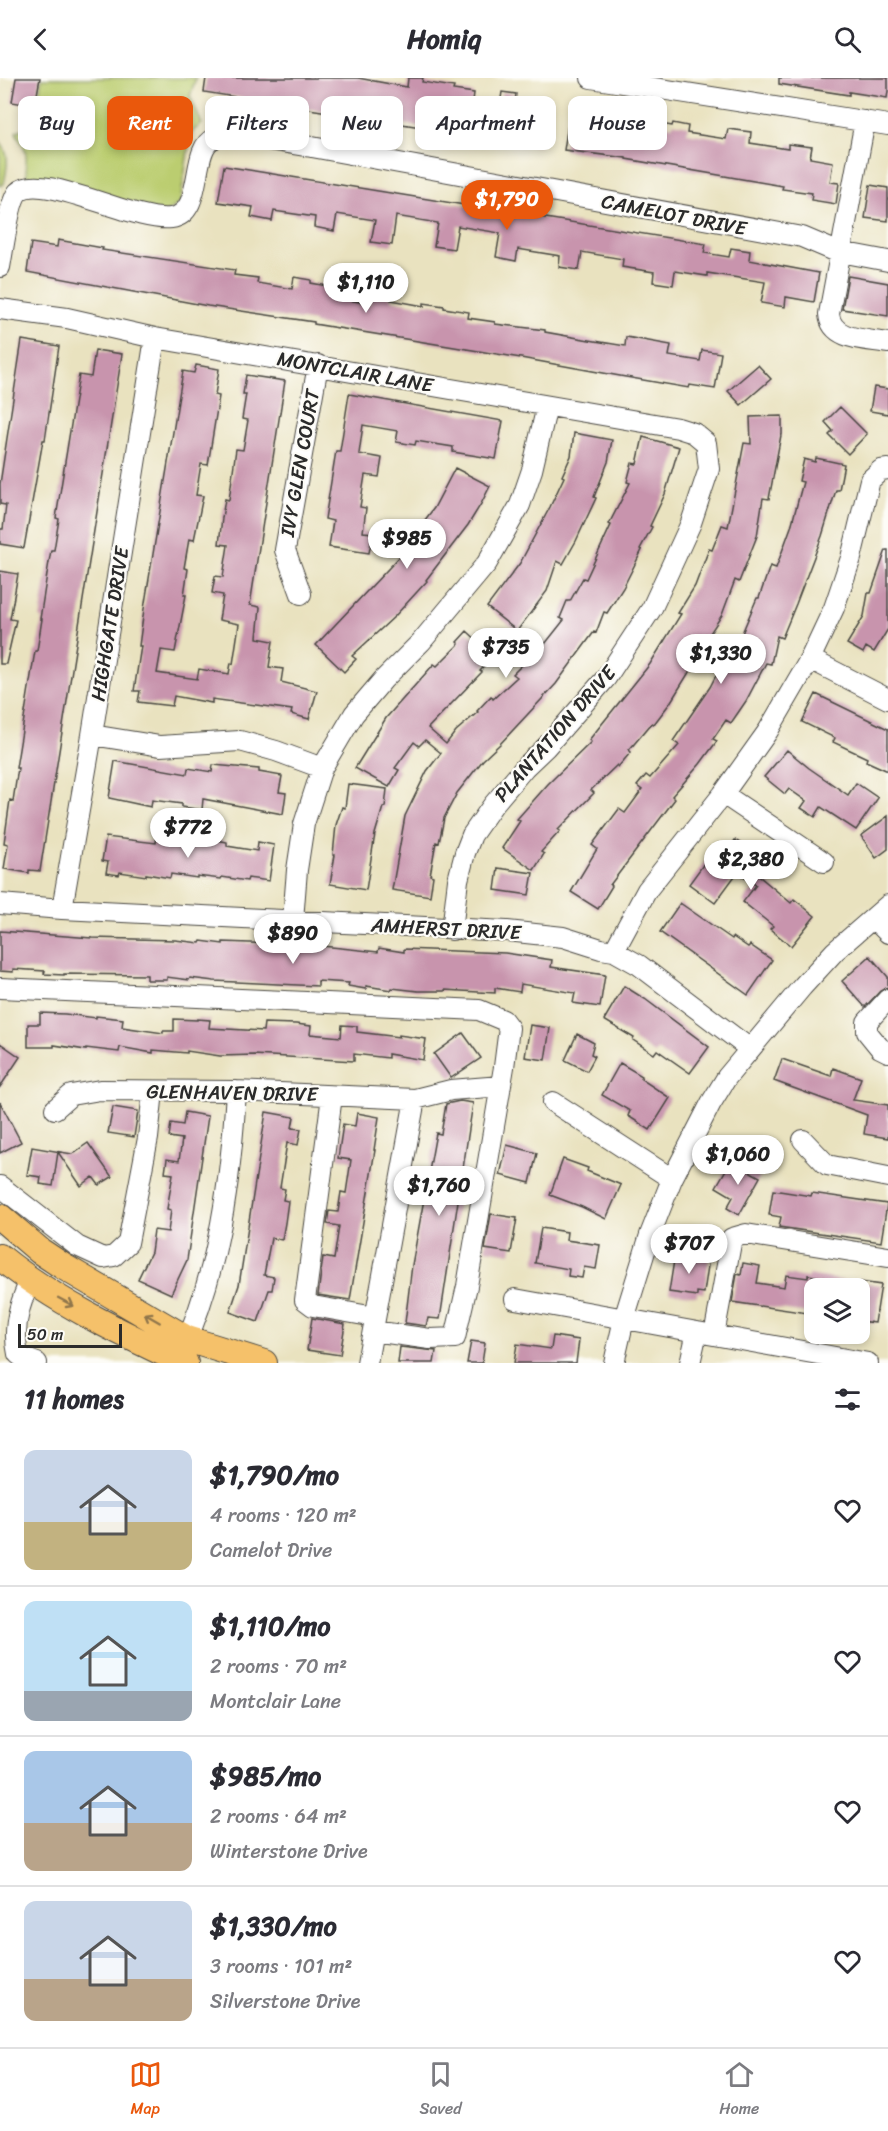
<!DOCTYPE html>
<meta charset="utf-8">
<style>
:root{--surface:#fff;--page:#f7f7f7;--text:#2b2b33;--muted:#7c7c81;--line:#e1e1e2;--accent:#ea580c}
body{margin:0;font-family:Sriracha,sans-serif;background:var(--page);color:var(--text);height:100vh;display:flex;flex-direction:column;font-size:22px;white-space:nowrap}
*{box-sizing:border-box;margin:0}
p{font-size:20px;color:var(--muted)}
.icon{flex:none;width:33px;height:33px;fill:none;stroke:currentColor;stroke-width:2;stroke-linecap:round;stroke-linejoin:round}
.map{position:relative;height:1285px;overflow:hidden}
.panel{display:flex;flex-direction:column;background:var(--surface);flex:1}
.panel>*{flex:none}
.hud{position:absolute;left:18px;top:18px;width:852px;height:54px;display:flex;gap:12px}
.tools{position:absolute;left:804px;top:1200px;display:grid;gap:12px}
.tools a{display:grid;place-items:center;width:66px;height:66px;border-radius:12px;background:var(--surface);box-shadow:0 3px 9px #0003;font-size:30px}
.scale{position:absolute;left:18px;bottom:15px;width:104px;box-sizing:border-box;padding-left:6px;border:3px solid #2b2b2b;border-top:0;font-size:16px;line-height:21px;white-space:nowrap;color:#2b2b2b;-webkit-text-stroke:4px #fdfcf7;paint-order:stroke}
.price{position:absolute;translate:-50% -51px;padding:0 14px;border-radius:21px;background:#fff;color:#222;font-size:20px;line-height:39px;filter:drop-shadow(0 2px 3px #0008)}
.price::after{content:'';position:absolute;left:50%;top:36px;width:18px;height:14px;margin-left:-9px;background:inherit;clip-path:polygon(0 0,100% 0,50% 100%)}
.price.selected{background:var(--accent);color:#fff}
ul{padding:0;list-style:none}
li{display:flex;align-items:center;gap:18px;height:150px;padding:0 24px}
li+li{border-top:2px solid var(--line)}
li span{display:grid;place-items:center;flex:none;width:168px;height:120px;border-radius:12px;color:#555}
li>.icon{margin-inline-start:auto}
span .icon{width:72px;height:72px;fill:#fffc;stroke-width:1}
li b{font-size:26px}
h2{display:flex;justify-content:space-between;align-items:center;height:72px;padding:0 24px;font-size:26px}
.tag{padding:0 21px;border-radius:12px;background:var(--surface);box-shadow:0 3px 9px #0003;font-size:21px;line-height:54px}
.tag.selected{background:var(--accent);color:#fff}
header{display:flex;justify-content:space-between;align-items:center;height:78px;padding:0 24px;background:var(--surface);font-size:27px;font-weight:800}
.dock{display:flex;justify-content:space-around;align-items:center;height:84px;border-top:2px solid var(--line);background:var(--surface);font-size:16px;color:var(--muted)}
.dock a{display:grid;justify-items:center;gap:3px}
.dock .selected{color:var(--accent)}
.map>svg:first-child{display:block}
.green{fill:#bbcd70;stroke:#737c4e;stroke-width:1.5}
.building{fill:#c894ad}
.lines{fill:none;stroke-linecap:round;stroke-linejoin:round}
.minor-casing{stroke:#484641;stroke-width:22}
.major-casing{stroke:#484641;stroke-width:28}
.minor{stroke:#fff;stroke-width:20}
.major{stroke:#f5c16b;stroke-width:26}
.oneway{stroke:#90764b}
.labels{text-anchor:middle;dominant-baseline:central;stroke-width:4.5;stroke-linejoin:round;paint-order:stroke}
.street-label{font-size:20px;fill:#2b2b2b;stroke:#fdfcf7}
</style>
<header><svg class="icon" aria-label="back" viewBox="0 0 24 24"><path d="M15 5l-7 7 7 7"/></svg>Homiq<svg class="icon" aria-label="search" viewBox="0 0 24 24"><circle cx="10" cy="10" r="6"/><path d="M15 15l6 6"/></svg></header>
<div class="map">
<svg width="888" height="1285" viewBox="0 0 888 1285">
<rect width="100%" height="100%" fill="#fdfcf7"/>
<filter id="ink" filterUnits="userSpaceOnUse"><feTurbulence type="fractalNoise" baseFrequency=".0167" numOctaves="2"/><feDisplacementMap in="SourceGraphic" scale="12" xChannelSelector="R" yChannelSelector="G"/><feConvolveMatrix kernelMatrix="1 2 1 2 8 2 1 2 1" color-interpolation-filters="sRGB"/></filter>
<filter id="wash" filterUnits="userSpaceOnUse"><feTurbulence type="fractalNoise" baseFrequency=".008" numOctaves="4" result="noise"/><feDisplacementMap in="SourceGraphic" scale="24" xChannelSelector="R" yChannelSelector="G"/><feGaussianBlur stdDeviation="1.35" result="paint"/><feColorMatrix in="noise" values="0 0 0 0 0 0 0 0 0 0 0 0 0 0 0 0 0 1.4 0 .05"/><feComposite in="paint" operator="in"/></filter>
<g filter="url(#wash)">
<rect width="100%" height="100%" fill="#e9e2bf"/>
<path class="green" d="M42,0H196L190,18L202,46L193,53L190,60L180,125L165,135L28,101C24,92 28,82 25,72C23,65 18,60 16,54L33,46Z
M0,63C11,78 7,89 4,106L0,108Z"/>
<g id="blocks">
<path class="building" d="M16,0H40L35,28L12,24Z
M206,0H358L407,9L408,0H423L422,4L454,9L453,12L474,15L473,23L500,27L502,14L516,16L515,24L535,27L532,46L542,48L539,68L204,14Z
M779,0H888V13L887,20L849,14V17L779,6Z
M571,27L626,37V40L672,48L673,45L688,48L687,55L726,61L728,51L751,54L750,65L788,71V66L812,69L810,80L833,84L830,104L839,105L836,126L811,122L812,115L782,111L783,108L626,81V80L564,72Z
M224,88L706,166L704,175L729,179L731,170L750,173L749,182L819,195L814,224L786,219L785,229L761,225L765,204L707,195V198L675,193L673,207L653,204L654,194L622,189L623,181L582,174L579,192L559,189L560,178L518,171L516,183L496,179L500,155L458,148L454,171L434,168L438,145L396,138L392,167L371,164L375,142L337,136L334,153L314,149L315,139L274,133L272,143L251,139L253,129L218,124Z
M870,107L888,110V143L865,140Z
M58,162L103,170L102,172L235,192L234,197L258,200L257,205L292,211L294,199L311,202V205L339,210L338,220L370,226L371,216L392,219L391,222L424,228V225L444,228V230L469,234L468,240L495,244V246L545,252V254L595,263L625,268L626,259L671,267L669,278L700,283L702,272L721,275L715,311L690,307L689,310L620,298L521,280L314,246V244L208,228L27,194L31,165L57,169Z
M848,198L888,205V238L842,231Z
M22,262L59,268L45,362H43L24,470L0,466V451H3L6,427L0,426V406Z
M95,272L122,276L40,793L29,792V795L4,791L8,766L4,765L10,722L13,723L18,690H16L35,573H37L42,541H40L47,496L51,472H54L59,441L56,440L79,297L91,299Z
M196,287L219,291L215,317L219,318L208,387L201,386L196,417L203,418L194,462L189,461L184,490L188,491L184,517H186L175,574L161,572L157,595L197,601L199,591L229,596L231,585L233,586L239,546L219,542L223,517L212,515L215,498L223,499L228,467L219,466L222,440L225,421L229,422L236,371L243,372L248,342L242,341L246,316H243L246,297L285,303L250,527L260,529L257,560L273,563L269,589L283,591L281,604L317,613L309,641L291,636L292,632L212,621V625L174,618L172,628L138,624L140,613H134L141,568H139L144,531L183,293L194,295Z
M758,287L771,301L741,327L728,313Z
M874,309L888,311V336L870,333Z
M349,316L503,343L496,381L453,374V369L416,363L415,367L396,364L398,353L363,347L359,376L382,380L379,399L365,397L360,429L366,430L363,454L373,455L369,475L329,469L333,443L325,441L336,373H340Z
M840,329L867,356L848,376L829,357L833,353L825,344Z
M782,338V357H781L769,421L763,420L757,458L739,504L735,502L722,537L693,581L696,583L670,625L654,646L652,645L629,672L631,674L618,689L617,687L591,712L594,715L558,752L560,753L541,774L544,776L534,792L502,770L520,743L517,741L548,706L591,664L589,662L650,586L681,536L678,535L695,508L709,471L712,472L722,447L728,449L744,365L751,366L750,339Z
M574,355L612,362L608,384L594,419L596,420L576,463L563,486L557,483L547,513L517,553L487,529L520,485L550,429L564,399L562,398L571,378Z
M643,359L679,369L665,416L650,448L652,449L640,471L642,472L623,510L607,535L604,534L596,555L594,554L556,606L500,666L483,682L457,715L444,740L439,765L436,764L430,797L433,798L430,818L392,812L405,738L427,693L441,675L425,662L419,668L414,664L395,690L399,692L389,709L355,690L386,640L434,586L437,588L459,566L457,564L467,553L480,565L484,560L498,573L480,593L482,594L428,650L446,666L456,653L478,634L477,633L491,618L493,621L517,599L513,596L530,579L528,578L540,562L545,566L564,542L560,540L567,523H570L583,500L586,501L611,447L609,446L630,405L627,404L632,385L637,386Z
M816,380L844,386L839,412H836L822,458L796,526L782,560L777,558L771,586L766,585L746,623L731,645L726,642L713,661L717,663L700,686L672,718L675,721L610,807L612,808L598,831L571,814L597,771L592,767L619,731L625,735L642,712L637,708L646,697L650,700L679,667L673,663L710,609L724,582L736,588L743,553L757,520H759L770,488L776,490L791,449L803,404L799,403L804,381L815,384Z
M455,390L490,408L481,426L468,447L426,502L427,503L395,538L352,578L356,581L344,594L316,567L405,473L403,471L434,430Z
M886,472H888V551L874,574L866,569L863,575L847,566L864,538L868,515H871Z
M0,493L18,496L10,541L16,542L6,586H0Z
M816,616L888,651V693L866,683L867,680L833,664L835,660L802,644Z
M787,672L809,690L848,717L856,705L878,720L856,752L821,729L815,739L801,730L806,723L789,711L785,716L764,699Z
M115,683L187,696L188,690L212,694L213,687L259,691V694L282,698L279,714L286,715L283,736L203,721L202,732L182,729V726L152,722L151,729L109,720Z
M348,706L387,711L385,729H383L375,756L366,812L330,806L335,777H333L336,747L342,729L345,730Z
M888,738V771L876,780L861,758Z
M157,758L207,765V760L227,764V768L257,773L258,764L274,767L269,803L248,800L247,803L222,799L221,801L197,798V800L171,796L170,800L146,796V798L120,794L119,797L106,795L108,784L102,783L106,759L156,765Z
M735,762L755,775L747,788L791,825L794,821L815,838L791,868L770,851L773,848L743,824L756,807L737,795L715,825L689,806L719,765L729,771Z
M498,790L533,795L529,817L495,812Z
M680,825L732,861L733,859L748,869L750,867L772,882L748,917L660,854Z
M0,853L92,860L175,862L200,865L201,863L223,866V864L322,868L378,874L379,870L404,874V871L505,875L552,882L551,889L605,897L600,929L573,925L575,915L521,906L520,914L495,910V915L445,912V913H418L392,910L391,912L366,908V911L348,908L349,905L318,903V908L214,903L190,900L189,902L167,899V902H147V897L64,896V897L44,896L45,893L13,891V894L0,893Z
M870,878L888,899V909L880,913L865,929L842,903Z
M624,908L645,921L709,969L690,995L657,972L654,976L633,962L634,960L604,942Z
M40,935L65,936L96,940V938L123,941L122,949L163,955V953H174V941L197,942V941L210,942L209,950L263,953L264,945L296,946L311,948L310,956L341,959L342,947L357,948V954L399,959V957L426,961L423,982L388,976V980L354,976V983L254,977L220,978L187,973V975L153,972V975L120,969L119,974L86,970V972L54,967V969H28V946H40Z
M530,947L550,950L545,982L525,979Z
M463,955L481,980L451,1000L434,976Z
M577,956L594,965L591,976L595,978L587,993L565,982Z
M0,965L20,979L0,1009Z
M782,981L831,998L833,990L861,1000L853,1022L888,1027V1060L864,1056L867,1037L774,1003Z
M620,985L642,998L641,1001L670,1020L650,1052L628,1038L630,1033L602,1017Z
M460,1023L473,1025L440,1241L428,1240L426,1248L405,1245L412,1187L436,1055L441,1056L446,1026Z
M0,1024L21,1064L0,1075Z
M113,1029L138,1033L134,1059L108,1055Z
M185,1034L208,1038L187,1182L171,1216L138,1201L151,1174L154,1152L168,1154L171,1132L167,1131L173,1096L165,1095L167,1081L179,1083L182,1061L169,1059L171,1045L183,1047Z
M266,1034L294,1039L292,1050L301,1051L298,1067L287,1065L280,1110L285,1111L283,1122L288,1123L285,1145L282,1162L271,1160L264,1197L274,1199L272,1212H269L258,1244L230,1234L239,1207Z
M357,1035L379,1039L374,1072H375L350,1222L318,1217L323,1179L334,1181L339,1148L327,1146L329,1133L338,1134L341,1114L346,1115L351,1082L338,1080L343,1046L355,1048Z
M88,1065L112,1099L99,1107L93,1099L81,1108L58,1074L53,1108L40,1106L41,1099L27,1097L32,1069L72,1076Z
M507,1067L537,1075L530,1105L500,1097Z
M563,1081L588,1090L587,1093L621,1107L606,1141L582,1129L550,1117Z
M731,1083L760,1099L739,1137L727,1130L733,1119L716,1109Z
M773,1112L811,1118L812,1115L887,1126L881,1164L779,1149L781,1139L769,1137Z
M491,1136L517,1140L511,1175L485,1171Z
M541,1150L567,1154L566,1162L600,1167L596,1191L584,1189L582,1200L568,1198L569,1191L535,1185Z
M675,1176L709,1181L704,1215L697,1214V1218L669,1214Z
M743,1185L760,1188L757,1205L784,1209L786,1197L808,1200V1197L852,1204L851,1210H814V1236L732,1224L737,1196L741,1197Z
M860,1204L881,1207L875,1245L860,1243Z
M312,1240L345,1246L340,1277L307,1272Z
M553,1258L579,1262L576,1285H514L517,1266L551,1271Z
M471,1263L485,1265L482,1285H467Z
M400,1269L436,1273L434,1285H398Z"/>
</g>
</g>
<g filter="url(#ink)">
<use href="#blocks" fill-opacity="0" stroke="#484641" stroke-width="1.5"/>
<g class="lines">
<defs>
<path id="minor" d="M591,0L888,47
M865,43L829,236C831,263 868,261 888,265
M0,189C3,174 9,124 18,114C40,92 135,145 171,140C205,136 190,71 213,61C228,53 292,66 312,69L802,159L835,173L888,183
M0,231L67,240L155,260L678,350L694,355L706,365L709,391L691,445L652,530L606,600L546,669L525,689L493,727L472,757L465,775L458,802L452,852
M301,516L285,472L318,287
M810,581L888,621
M92,657L160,668L240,663L276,673L322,690
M723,716L824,784
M0,826L62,831L507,853L563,859L601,871L614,873L639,887L750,971
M62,831L92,657L155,260
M873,840L888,855
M293,842L297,792L304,746L322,690L354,636L383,602L421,564L487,485L520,427L532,392L547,328
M614,873L647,812L723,716L768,653L810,581L834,530L851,480L870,402L881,392L888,391
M0,910L479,932L503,942L509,950L504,989L467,1208L455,1260L430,1261L373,1253
M888,921L867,944V954L880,970L888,974
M332,1018L305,1222L313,1228L375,1239
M553,1024L672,1101
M55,1031L71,1017L100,1012L236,1013L415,1021L451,1012L501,1008
M803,1062L827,1087L888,1099
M0,1108L77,1168L103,1180L114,1178L128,1165L148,1060L153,1013
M30,1203C19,1226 12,1250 18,1276L23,1280L37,1285
M515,1221L868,1285
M714,1257L732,1160L746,1156L888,1179
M182,1273C219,1193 231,1100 236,1013
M367,1285L415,1021
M614,1285L624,1241L650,1157L672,1101L711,1025L727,999L802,909L835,873L888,827
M690,1285L697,1254"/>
<path id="major" d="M0,1139L40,1173L64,1189L187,1261L264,1285
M0,1179C55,1224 121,1255 185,1285"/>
</defs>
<use href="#minor" class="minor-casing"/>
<use href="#major" class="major-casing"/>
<use href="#minor" class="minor"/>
<use href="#major" class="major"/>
</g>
<defs><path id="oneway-shaft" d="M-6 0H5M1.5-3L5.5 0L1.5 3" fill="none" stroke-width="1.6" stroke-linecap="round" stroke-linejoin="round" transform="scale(1.5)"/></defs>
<g class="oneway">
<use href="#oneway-shaft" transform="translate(66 1224) rotate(28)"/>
<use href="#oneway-shaft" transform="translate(152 1240) rotate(-150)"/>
</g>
</g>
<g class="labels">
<g class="street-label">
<text transform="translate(674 137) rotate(11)">CAMELOT DRIVE</text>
<text transform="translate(355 294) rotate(10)">MONTCLAIR LANE</text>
<text transform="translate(300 385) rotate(-80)">IVY GLEN COURT</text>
<text transform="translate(110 546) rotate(-81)">HIGHGATE DRIVE</text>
<text transform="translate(555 656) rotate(-49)">PLANTATION DRIVE</text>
<text transform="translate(446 851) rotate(3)">AMHERST DRIVE</text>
<text transform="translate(232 1015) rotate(1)">GLENHAVEN DRIVE</text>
</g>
</g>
</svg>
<div class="tools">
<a><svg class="icon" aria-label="layers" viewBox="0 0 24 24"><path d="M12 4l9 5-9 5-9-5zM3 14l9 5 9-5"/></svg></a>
</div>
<div class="scale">50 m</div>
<b class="price selected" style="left:507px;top:153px">$1,790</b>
<b class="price" style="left:366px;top:236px">$1,110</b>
<b class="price" style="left:407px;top:492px">$985</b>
<b class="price" style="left:506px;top:601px">$735</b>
<b class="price" style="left:721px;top:607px">$1,330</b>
<b class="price" style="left:188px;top:781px">$772</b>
<b class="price" style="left:751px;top:813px">$2,380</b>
<b class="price" style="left:293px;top:887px">$890</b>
<b class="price" style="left:738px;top:1108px">$1,060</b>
<b class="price" style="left:439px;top:1139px">$1,760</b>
<b class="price" style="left:689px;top:1197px">$707</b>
<div class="hud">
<a class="tag">Buy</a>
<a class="tag selected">Rent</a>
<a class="tag">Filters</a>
<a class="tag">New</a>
<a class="tag">Apartment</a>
<a class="tag">House</a>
</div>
</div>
<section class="panel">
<h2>11 homes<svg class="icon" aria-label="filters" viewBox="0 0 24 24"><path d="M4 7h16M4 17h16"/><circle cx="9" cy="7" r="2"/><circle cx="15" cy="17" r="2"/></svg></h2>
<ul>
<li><span style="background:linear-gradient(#c9d6e8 60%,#c2b280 0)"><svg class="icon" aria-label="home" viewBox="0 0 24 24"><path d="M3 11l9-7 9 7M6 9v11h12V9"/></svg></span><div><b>$1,790/mo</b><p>4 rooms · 120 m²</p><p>Camelot Drive</p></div><svg class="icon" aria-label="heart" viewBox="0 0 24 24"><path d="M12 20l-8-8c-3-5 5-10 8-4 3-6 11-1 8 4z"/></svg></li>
<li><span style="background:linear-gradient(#bfe0f5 75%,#9aa5b1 0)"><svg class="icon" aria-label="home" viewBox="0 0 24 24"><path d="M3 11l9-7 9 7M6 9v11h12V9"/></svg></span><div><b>$1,110/mo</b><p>2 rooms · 70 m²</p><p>Montclair Lane</p></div><svg class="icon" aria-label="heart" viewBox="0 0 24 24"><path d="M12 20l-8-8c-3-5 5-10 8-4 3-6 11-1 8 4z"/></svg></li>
<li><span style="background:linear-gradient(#a9c7e8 60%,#b9a48a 0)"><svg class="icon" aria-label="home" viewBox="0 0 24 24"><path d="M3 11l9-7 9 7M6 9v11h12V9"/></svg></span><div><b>$985/mo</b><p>2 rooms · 64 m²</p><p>Winterstone Drive</p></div><svg class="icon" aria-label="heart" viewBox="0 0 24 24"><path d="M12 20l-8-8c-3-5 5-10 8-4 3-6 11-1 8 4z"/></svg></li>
<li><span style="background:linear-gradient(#c9d6e8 65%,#b9a48a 0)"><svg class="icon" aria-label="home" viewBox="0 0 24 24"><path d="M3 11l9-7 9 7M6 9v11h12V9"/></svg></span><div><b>$1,330/mo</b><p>3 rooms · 101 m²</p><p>Silverstone Drive</p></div><svg class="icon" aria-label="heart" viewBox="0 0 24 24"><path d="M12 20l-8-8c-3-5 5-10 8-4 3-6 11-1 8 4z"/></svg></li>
</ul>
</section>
<nav class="dock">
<a class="selected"><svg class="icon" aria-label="map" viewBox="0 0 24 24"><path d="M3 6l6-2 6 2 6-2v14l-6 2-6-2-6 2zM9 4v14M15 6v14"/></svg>Map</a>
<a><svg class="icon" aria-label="saved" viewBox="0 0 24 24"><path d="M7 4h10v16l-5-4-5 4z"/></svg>Saved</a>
<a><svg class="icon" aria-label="home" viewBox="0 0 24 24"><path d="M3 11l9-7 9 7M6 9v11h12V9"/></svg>Home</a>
</nav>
